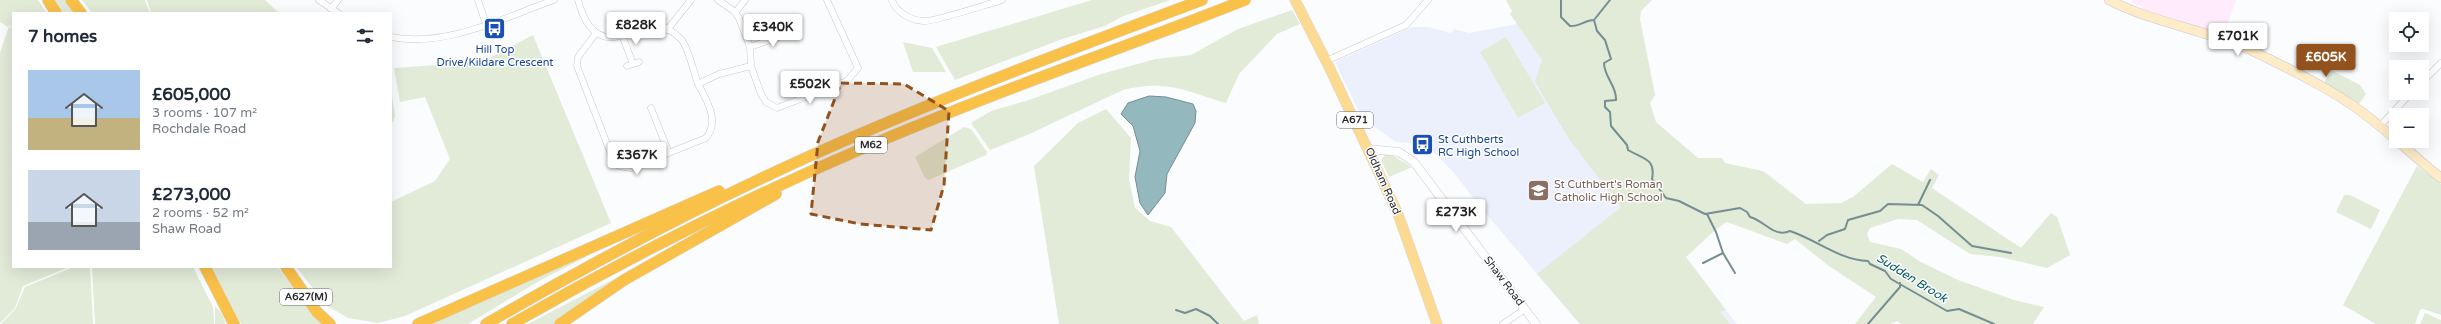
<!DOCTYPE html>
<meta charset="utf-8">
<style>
:root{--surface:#fff;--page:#f6f6f7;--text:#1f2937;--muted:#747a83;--accent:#92511d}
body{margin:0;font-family:"Varela Round",sans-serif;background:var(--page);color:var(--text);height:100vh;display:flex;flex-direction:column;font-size:15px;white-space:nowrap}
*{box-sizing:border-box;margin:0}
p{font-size:13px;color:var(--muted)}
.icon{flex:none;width:22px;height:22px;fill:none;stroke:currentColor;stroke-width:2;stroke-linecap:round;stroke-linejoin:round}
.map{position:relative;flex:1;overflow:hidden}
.panel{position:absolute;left:12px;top:12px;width:380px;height:256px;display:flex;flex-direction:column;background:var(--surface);border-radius:0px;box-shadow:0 4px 16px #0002}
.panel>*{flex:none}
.tools{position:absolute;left:2389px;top:12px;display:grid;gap:8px}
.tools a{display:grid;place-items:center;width:40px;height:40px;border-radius:0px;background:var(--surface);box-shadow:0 4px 16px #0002;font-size:20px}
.price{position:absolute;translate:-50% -34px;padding:0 9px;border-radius:4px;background:#fff;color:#222;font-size:13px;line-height:26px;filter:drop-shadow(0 1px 2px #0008)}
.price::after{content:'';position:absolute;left:50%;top:24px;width:12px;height:9px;margin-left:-6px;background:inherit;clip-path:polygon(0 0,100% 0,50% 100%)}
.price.on{background:var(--accent);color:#fff}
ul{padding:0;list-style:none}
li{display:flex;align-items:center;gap:12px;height:100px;padding:0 16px}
li span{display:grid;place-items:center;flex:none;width:112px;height:80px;border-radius:0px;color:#555}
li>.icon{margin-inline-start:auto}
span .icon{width:48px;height:48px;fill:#fffc;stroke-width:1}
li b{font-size:17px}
h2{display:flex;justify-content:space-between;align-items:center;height:48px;padding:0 16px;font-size:17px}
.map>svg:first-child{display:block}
.commercial{fill:#ffebfb}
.built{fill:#ecf0fd}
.green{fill:#e2ead8}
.water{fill:#93b9be;stroke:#748e93}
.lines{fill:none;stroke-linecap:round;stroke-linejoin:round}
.stream{stroke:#748e93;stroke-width:2}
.minor-casing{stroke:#c6c9d2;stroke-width:7}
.tertiary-casing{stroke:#c6c9d2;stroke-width:9}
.secondary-casing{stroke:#c6c9d2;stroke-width:10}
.primary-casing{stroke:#d9d9d9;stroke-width:11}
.motorway-casing{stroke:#d9d9d9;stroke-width:12}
.minor{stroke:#fff;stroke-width:6}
.tertiary{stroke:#fff;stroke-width:8}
.secondary{stroke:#feecc8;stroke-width:9}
.primary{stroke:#fcda91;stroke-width:10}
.motorway{stroke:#fac148;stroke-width:11}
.marked{fill:#92511d;fill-opacity:0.2;stroke:#92511d;stroke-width:3;stroke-dasharray:8 5;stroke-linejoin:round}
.labels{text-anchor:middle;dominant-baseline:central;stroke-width:3;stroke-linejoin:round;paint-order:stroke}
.shield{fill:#fff;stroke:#6a6b6d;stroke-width:1}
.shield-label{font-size:10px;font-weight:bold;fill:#2a2b2e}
.transit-label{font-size:11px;fill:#164399;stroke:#fff}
.street-label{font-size:11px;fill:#2a2b2e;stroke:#fff}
.education-label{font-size:11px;fill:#785e54;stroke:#fff;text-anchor:start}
.water-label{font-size:12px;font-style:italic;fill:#005760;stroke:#fff}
</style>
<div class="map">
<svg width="2441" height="324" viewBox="0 0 2441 324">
<rect width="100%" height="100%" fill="#fbfcfd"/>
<path class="commercial" d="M2132,0H2236L2224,35L2146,13L2141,6L2131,2Z"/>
<path class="built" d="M1517,24L1720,312L1726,310L1737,324H1580L1481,208L1454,173L1428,146L1425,144L1396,142L1362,118L1335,62L1412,27H1428L1451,33L1454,29L1469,33Z"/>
<path class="green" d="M0,0H38L47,13H13V28L9,25L8,27L0,22Z
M53,0H66L75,13H62Z
M82,0H145L150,13H92Z
M147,0H265L279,13H151Z
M1092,0H1170L1121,17L1105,26L1062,39L955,80L936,47Z
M1506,0H1652L1641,11L1640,19L1655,95L1650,103L1656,122L1698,158H1722L1725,163L1763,171L1806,204L1841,203L1853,197L1892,164L1923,182L1931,169L1939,175L1932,188L2021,248L2051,213L2057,217L2070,255L2047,268L2000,257L1970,254L1917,220L1898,219L1870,228L1867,234L1870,242L1901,249L1921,262L1958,280L2014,300L2044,307L2033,324H1902L1897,321L1890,324H1855L1876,297L1829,266L1795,239L1787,244L1727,222C1717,226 1696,249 1686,257L1726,310L1720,312L1730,324H1580L1537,274L1621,207L1569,139L1535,82L1542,60L1510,14L1512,11Z
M1292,10L1300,24L1277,34L1239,74L1226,103C1186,91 1166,79 1123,90L1025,136L990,150L971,123L991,111L1026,101L1101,74L1156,59L1191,55L1238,29Z
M9,26L13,29V267H69L23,286L15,308L0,323V53Z
M533,35L611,223L405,316L378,323L348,318L326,305L296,267H391V202L435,181L450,159L425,97L400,102L394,68L481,62Z
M1506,37L1545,103L1518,118L1480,52Z
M903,42L932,48L946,72H913Z
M2331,70L2360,85L2366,94L2359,104L2324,83Z
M391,90L395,116L393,122H391Z
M1106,109L1131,138L1129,179L1135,208L1150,221L1171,227L1244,321L1257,315L1259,324H1059L1034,166L1078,123Z
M964,127L971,129L987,152L986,155L929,180L925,178L915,157Z
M1385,155H1392L1412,167L1389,177L1381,160Z
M2417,166L2441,184V315L2423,309L2420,310L2415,324H2376L2343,305Z
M2344,195H2350L2380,210L2371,229L2336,212Z
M592,254L539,281L468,324H428L513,285Z
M654,258L553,324H528Z
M74,267H90L93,324H1L16,308L25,287Z
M92,267H193L213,307L214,324H95Z
M211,267H278L307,307L325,324H241Z
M215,306L222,314L226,324H215Z
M2425,313L2441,320V324H2420Z"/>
<path class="water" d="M1149,96L1166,97L1193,104L1196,111L1195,123L1167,174L1165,193L1148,215L1140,203L1135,177L1140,151L1133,126L1121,114L1128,103Z"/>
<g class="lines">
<path class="stream" d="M1561,0V17L1570,26C1579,27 1585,20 1594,20L1597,31L1605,40L1611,59L1604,63C1604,77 1617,86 1616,100L1605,101V107L1610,112L1611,126L1627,145L1628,150C1643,159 1656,158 1652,179L1666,198L1679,201L1705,214L1740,208L1747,212L1750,217C1765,221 1774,238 1790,231C1817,240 1839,260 1868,261L1870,264L1885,271L1891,279L1947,311L1959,309L1994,324
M1594,20L1610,0
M1918,205L1930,180
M1707,214L1716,232L1723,253L1735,273
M1819,241L1827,235L1845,229L1848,220L1880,211L1888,204L1922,205L1938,216L1972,246L2011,253
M1703,263L1723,253
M1176,310L1185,313L1196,309L1210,316L1218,324
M1868,324L1900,287V283"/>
<defs>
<path id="minor" d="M319,0L338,13
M478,0L486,24
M578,0C583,18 592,40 615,37C627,36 637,26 649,23C658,21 674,32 681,39C688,46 694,73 698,84
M718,0L734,11L739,18L750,47L751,66L761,94L766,102L777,108L847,81L858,68L827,0
M892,0C896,12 910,20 923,21C935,22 987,4 1002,0
M331,9L338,0
M735,13L745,0
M667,30L691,0
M596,33L578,57L577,66L614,162L619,166L631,168L706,138C720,121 707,101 698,84L719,74L751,66
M622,35L633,64
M391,37C445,48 503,18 554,0
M750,47L790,33
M1326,61L1406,25L1428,0
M627,66L639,62
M2422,82L2441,63
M651,108L669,153
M2379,127L2411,93
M1503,324L1525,309"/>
<path id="tertiary" d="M1369,149L1399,152L1414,162L1536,324"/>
<path id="secondary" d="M2109,0C2156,24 2209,30 2257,53C2289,69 2325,86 2355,107C2385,128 2412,155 2441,178"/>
<path id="primary" d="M1295,0L1330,69L1398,214L1437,324"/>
<path id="motorway" d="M48,0L56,13
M71,0L81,13
M205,267L234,324
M286,267L317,312L330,324
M418,324L719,191
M486,324C607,254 731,189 860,134C972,86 1088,43 1202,0
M512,324C653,243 799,172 951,112C1048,73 1147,39 1245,0
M560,324L624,280L776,194"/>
</defs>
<use href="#minor" class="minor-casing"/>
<use href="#tertiary" class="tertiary-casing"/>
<use href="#secondary" class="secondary-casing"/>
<use href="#primary" class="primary-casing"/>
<use href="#motorway" class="motorway-casing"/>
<use href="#minor" class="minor"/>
<use href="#tertiary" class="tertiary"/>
<use href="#secondary" class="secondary"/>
<use href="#primary" class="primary"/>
<use href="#motorway" class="motorway"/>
</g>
<path class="marked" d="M841,83L904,84L949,111L944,185L931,230L860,224L811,214L818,142Z"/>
<defs>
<symbol id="bus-square" viewBox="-11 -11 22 22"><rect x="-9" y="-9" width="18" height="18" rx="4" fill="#1a4fb4" stroke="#fff"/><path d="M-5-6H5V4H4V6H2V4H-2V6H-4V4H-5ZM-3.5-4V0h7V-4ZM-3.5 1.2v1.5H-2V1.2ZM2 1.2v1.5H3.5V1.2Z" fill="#fff"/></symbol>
<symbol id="school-square" viewBox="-11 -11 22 22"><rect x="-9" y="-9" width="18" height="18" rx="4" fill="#8d6e63" stroke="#fff"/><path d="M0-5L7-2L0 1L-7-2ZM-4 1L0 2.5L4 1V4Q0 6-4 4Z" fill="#fff"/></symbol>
</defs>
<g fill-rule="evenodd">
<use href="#bus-square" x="482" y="16" width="25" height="25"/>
<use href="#bus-square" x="1410" y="132" width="25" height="25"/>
<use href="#school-square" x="1526" y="178" width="25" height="25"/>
</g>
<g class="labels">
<g class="shield">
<rect x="1337" y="112" width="36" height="16" rx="3"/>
<rect x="855" y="137" width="32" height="16" rx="3"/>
<rect x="280" y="289" width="52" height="16" rx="3"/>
</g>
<g class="shield-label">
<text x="1355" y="120">A671</text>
<text x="871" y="145">M62</text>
<text x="306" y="297">A627(M)</text>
</g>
<g class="transit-label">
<text x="495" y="49">Hill Top<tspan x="495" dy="13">Drive/Kildare Crescent</tspan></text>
<text x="1438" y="139" text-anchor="start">St Cuthberts<tspan x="1438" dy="13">RC High School</tspan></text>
</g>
<g class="street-label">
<text transform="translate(1383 181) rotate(66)">Oldham Road</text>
<text transform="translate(1504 281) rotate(53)">Shaw Road</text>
</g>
<g class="education-label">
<text x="1554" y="184">St Cuthbert's Roman<tspan x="1554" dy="13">Catholic High School</tspan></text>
</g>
<g class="water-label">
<text transform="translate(1912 278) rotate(32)">Sudden Brook</text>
</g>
</g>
</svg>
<div class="tools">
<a><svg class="icon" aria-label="locate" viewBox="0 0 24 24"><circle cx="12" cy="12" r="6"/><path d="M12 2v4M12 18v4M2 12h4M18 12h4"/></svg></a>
<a>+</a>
<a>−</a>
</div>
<b class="price" style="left:636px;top:46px">£828K</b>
<b class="price" style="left:773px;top:48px">£340K</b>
<b class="price" style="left:2238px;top:57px">£701K</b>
<b class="price on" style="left:2326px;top:78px">£605K</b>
<b class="price" style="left:810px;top:105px">£502K</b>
<b class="price" style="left:637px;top:176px">£367K</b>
<b class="price" style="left:1456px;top:233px">£273K</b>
<section class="panel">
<h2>7 homes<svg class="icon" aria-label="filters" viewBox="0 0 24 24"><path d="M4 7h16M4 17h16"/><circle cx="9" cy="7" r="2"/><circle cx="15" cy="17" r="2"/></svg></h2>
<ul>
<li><span style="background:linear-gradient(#a9c7e8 60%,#c2b280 0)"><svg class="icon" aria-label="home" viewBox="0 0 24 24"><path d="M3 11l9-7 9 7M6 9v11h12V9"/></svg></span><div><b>£605,000</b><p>3 rooms · 107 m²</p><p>Rochdale Road</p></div></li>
<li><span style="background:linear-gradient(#c9d6e8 65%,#9aa5b1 0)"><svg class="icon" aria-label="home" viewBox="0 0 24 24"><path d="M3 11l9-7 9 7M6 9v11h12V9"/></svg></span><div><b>£273,000</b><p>2 rooms · 52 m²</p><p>Shaw Road</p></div></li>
</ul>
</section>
</div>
